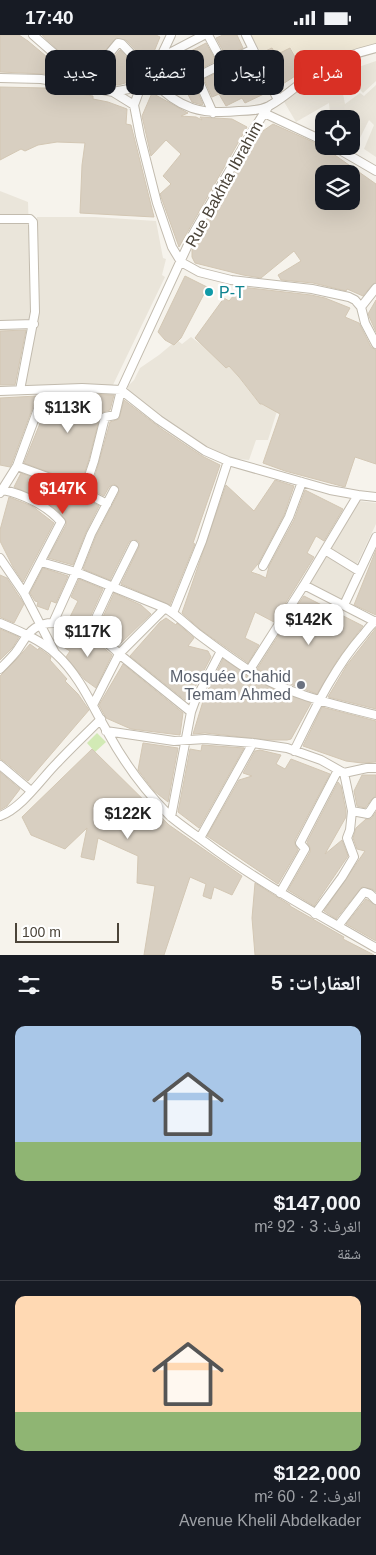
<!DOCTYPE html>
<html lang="ar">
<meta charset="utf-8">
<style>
:root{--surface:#171b24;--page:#20242c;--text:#f1f3f6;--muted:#9ea1a6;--line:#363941;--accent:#d93025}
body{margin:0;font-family:Helvetica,"Noto Naskh Arabic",sans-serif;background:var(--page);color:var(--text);direction:rtl;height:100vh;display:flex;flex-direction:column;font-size:19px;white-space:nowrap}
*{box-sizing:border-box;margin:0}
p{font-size:16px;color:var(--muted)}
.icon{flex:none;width:28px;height:28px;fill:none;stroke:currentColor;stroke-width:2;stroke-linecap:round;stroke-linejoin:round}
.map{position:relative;height:920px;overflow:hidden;direction:ltr}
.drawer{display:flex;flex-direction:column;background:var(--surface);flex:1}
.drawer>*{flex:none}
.top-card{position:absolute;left:15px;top:15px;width:346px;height:45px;direction:rtl;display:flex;gap:10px}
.buttons{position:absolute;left:315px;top:75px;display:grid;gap:10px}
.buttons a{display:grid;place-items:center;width:45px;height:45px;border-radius:10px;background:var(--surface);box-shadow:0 5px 20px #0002;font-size:25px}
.scale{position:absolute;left:15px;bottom:12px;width:104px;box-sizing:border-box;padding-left:5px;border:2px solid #4b4439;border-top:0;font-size:14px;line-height:18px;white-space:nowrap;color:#4b4439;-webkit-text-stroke:4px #fff;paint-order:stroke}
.price{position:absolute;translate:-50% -42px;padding:0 11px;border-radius:10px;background:#fff;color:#222;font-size:16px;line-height:32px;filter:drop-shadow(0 1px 2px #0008)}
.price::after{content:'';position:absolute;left:50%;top:30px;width:15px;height:11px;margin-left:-8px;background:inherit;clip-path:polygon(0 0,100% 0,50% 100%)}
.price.selected{background:var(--accent);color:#fff}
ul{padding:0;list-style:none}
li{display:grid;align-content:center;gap:10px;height:265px;padding:0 15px}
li+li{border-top:1px solid var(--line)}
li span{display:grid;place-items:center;height:155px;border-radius:10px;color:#555}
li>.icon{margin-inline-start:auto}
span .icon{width:90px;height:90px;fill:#fffc;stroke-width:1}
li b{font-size:21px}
h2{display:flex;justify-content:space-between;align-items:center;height:60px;padding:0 15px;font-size:21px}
.pill{padding:0 18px;border-radius:10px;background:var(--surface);box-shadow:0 5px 20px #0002;font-size:18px;line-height:45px}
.pill.selected{background:var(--accent);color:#fff}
.status{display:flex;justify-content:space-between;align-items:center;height:35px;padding:0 25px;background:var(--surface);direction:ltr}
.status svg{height:14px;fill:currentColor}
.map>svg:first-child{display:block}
.residential{fill:#eae5da}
.education{fill:#efe8d6}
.green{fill:#d2eab5}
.building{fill:#d8cfc1;stroke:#d3c7b4;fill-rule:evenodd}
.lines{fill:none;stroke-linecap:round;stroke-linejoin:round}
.minor-casing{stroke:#c2bbae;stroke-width:10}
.minor{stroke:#fff;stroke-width:8}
.culture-dot{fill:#0f9aa8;stroke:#fff;stroke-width:2}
.worship-dot{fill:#6b7280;stroke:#fff;stroke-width:2}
.labels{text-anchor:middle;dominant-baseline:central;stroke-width:5;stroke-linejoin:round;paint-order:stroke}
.street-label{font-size:16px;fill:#4b4439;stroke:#fff}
.culture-label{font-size:16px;fill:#0d838f;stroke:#fff;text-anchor:start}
.worship-label{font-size:16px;fill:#5b616d;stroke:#fff;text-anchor:end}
</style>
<div class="status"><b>17:40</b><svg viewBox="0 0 49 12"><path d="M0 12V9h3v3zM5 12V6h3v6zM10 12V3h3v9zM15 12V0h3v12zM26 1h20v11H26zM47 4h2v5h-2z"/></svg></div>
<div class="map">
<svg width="376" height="920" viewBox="0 0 376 920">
<rect width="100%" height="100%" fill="#f6f3ec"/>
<path class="residential" d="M376,26V46L363,58L346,40L354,52L343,59L345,69L360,58L364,61L376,50V122L364,114L374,90L369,85L357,109L351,107V84H324V90L317,86L330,78L329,68L296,87L283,65L341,33L344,37Z
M0,156L28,167L30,227L33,269L32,288H0Z
M37,182H95L156,186L163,223L166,224L162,240L165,242L112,352L24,350L33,300L39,278Z
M191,302L230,331L259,368L277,376L268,405H256L249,425L227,423L183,401L128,358V351L134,345L140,333L159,320L177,305L182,309Z
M359,466L376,468V489L356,531L342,567L308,549L328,513Z"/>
<path class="education" d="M251,0H376V10L330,21L303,36L291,13L276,20L272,13L261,18Z"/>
<path class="green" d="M97,698L106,707L95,717L87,708Z"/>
<path class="building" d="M0,0H19L28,6L53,27L45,39L0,37Z
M42,0H156L160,2L149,29L126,5L116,3L84,40Z
M223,0H237L243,13L226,21L216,3Z
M206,8L216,26L186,41L176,24Z
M272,13L276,20L290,13L303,36L278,52L261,18Z
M120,15L141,38L136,45L118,50L105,49L94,46Z
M249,22L268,57L245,68L242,63L226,71L219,59L212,62L204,44L225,34L231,46L243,40L237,28Z
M194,49L203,69L202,70L192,67L185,54Z
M0,52L45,53L93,61V64L108,67L127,74L126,89L131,90L154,182L80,178L82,130L85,108L57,107L38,110L25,116L21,114L0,125Z
M152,58L188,78L181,81L196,82L202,85L200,82L232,84L247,92L179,212L160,159L171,149L163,141L181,119L166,105L151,121L142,81Z
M273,89L322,111L376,149V247L372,250L363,261L347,254L346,256L313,248L281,245L278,240L301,226L294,216L261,243L243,240L195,228L192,222V215L198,202L221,161L233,148L231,146L234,139L260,98ZM324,139H351V166H324Z
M185,241L213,255L211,261L204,259L181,303L174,310L165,305L158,297Z
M241,252L311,260L325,263L350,273L345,282L359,288L371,312L376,315V429L355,422L345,452L285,436L263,428L280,379L262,369H260L239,342L229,331L226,333L195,303L224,263L229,266Z
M376,265V297L368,279Z
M26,295L15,350H0V296Z
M82,359L114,360L110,375L103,377L100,381L89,424L81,449L24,428L45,376L49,360Z
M37,361L12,428L10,432L0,430V363Z
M124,365L163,395L202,421L220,430L193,508L195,509L170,570L121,549L139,512V507L136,505L129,507L110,545L83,534L96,501L119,457L118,452L114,449L109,452L104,461L91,454L99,427L110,387L119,384Z
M21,438L73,457L99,471L86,497L73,530L48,523L66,490V486L59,477L45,466L14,452Z
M275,445L294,451L284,480L258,529L251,537L260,540L266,543L269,531L294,485L305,455L343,474L324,506L316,501L307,518L314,522L274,587L255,577L245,603L259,610L248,628L201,595L182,578L226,450L254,476Z
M9,462L32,471L54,488L23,547L13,532L0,506V495Z
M376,515V580L354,570Z
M43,533L68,541L56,568L51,566L48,575L37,571L38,567L35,566L30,558Z
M0,540L7,543L24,569L14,588L0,582Z
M79,544L103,554L87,589L70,582L78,566L71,562Z
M114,558L141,570L151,579L121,608L97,595Z
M304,561L363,591L338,624L317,659L279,645L257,634L287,587L290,590L300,575L296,572Z
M166,583L176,590L177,588L194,603L188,611L208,616L211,622L190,662L185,665L130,621L160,587Z
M376,593V674L328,662L347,630Z
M0,594L19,602L13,612L0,625Z
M74,598L100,610L112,620L96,653L85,645L66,622L70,616L63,612Z
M30,609L38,615L39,613L51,622L50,625L67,644L65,646L78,659L89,675L28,746L4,726L0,724V641L16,625Z
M223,624L259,647L311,668L291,704L287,705H269L205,698L193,699L204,663Z
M123,629L183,678L180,700L131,694L106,683L99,670Z
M322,672L376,686V727L362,728L346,726L303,711Z
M143,708L178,713L168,767L154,756L138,735Z
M202,710L244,713L199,793L178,777L190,714L201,716Z
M92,714L169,790L242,841L232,860L214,852L211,864L203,861L206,849L190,842L164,920H144L155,851L137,848L138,821L98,803L94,825L81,822L87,793L65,814L31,800L22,782Z
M260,715L281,720L276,729L285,734L291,724L330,739L295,805V809L298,815L278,849L207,801L239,745L252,741L243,738L255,716Z
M0,737L20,754L7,771L0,775Z
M362,740H376V761L372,764L365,773L357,771L354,756Z
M338,747L341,751L346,776V782L325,819L342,805L348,821L314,871L288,855L310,817V813L307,807Z
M376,777V857L372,854L362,852L336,884L324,876L365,816L357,814L353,803L356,793L366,784H371Z
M255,848L290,870V871L344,902L343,904L374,920H255L252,883Z
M366,864L376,870V906L346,889Z"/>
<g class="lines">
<defs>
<path id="minor" d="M33,0L57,21L88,51
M171,0L154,36L153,46C179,74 202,80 239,76C248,76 261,75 269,71C286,62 300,47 316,37C334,26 355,18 376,13
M208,0L223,28
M246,0L278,65
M162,22L204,0
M197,42L213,78
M0,43L41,44L88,52L113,57L134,70
M85,48L118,8L122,9L153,42
M141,51L134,70L140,101L157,168L172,212L181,227L199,237L231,245L312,254L349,262L355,265L361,272L365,288L376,309
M113,57L134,53L153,46
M166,57L253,14
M264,78L324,106
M333,111L376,136
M0,184H30L33,187L35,277L20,355
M361,272L376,253
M0,290L34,289
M0,356L82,353L121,355L193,199L250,100L268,72
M17,431L75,452L107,469
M3,455C23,459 48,471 61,487L24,558
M84,456L94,426L105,382L115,380L121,355L159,385L205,416L228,426L330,455L358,460
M0,458L17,431L45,355
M325,515L359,536
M0,523L24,558L54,616
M41,527L76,537L91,499L114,455
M263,531L289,482L302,447
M304,550L358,460L376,462
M113,552L134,510
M344,570L376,502
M173,578L202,506L228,426
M0,588C19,596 41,605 56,619C80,641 92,671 108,698C125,729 144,755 169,780C180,790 193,798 205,807C259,848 318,879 376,913
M53,588L76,537L165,573
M89,598L111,551
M0,634C5,629 11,623 16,617C22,609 26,599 35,593C57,578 104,601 119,619L93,670
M249,636L304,550L374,586
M191,677L119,619L165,573C177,580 187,590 198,599C214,611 230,623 247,634C283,658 335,670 376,680
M106,696L174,706L205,704L253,708L287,713L321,725L344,738L367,733H376
M294,716C314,676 333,634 363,600C367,595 371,589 376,586
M0,730L31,756
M352,776L368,779L376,767
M0,781C22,773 41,744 57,728C71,713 86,699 101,684
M171,782L191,677L195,666L221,616
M200,803L253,708
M280,858L305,814L300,808L338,735
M315,879L342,842L354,822L347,803L350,795L352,776L344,738
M338,891L364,857L370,859L376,865"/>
</defs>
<use href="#minor" class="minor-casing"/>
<use href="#minor" class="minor"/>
</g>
<circle class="culture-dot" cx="209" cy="257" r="5"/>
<circle class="worship-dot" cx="301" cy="650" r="5"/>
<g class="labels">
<g class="street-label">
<text transform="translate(224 149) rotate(-61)">Rue Bakhta Ibrahim</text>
</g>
<g class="culture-label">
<text x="219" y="257">P-T</text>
</g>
<g class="worship-label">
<text x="291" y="641">Mosquée Chahid<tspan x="291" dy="18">Temam Ahmed</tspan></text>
</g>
</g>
</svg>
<div class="buttons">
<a><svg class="icon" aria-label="locate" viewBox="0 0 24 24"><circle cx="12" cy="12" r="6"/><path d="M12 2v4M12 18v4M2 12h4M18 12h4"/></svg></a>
<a><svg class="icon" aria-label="layers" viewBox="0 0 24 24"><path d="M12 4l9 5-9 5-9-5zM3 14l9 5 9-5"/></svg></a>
</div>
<div class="scale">100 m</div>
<b class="price" style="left:68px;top:399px">$113K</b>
<b class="price selected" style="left:63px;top:480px">$147K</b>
<b class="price" style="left:309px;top:611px">$142K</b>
<b class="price" style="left:88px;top:623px">$117K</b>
<b class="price" style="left:128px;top:805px">$122K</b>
<div class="top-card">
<a class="pill selected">شراء</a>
<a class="pill">إيجار</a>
<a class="pill">تصفية</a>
<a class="pill">جديد</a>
</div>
</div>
<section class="drawer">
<h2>العقارات: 5<svg class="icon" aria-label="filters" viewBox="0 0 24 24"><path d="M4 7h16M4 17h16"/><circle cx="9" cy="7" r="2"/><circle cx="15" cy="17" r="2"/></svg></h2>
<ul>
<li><span style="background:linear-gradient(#a9c7e8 75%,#8fb573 0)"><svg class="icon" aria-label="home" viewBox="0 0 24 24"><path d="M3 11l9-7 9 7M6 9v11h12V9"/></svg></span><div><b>$147,000</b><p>الغرف: 3 · 92 m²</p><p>شقة</p></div></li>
<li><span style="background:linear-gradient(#ffd9b3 75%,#8fb573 0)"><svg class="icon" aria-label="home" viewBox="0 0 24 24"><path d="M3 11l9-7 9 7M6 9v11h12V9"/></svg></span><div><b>$122,000</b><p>الغرف: 2 · 60 m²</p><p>Avenue Khelil Abdelkader</p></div></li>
</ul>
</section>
